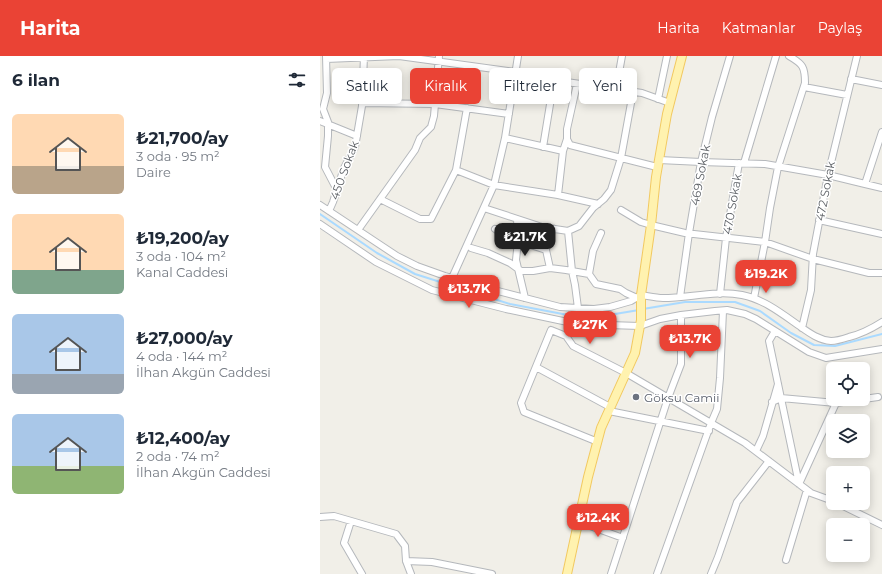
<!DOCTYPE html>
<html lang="tr">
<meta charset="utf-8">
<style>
:root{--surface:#fff;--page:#f6f6f7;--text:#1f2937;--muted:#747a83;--accent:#ea4335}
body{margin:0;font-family:Montserrat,sans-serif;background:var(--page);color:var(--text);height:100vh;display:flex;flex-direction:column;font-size:15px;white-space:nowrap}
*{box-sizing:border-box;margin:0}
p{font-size:13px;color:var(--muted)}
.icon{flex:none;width:22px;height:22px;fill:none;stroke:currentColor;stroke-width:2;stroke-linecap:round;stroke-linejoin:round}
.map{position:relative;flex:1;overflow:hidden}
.side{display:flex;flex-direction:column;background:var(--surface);width:320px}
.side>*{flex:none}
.banner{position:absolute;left:12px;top:12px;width:380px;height:36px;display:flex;gap:8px}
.buttons{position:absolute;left:506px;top:306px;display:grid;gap:8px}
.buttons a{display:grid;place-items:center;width:44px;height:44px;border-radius:6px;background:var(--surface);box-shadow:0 2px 10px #0003;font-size:20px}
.price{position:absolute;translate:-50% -34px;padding:0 9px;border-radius:8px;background:var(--accent);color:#fff;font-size:13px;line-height:26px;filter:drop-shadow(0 1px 2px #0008)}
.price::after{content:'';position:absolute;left:50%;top:24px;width:12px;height:9px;margin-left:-6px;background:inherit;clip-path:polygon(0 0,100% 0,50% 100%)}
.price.selected{background:#222;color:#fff}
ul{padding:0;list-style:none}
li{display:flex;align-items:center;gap:12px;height:100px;padding:0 12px}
li span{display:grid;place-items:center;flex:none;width:112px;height:80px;border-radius:6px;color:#555}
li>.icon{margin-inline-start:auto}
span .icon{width:48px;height:48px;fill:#fffc;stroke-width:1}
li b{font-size:17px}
h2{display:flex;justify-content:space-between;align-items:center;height:48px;padding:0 12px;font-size:17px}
.pill{padding:0 14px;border-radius:6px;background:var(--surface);box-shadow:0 2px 10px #0003;font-size:14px;line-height:36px}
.pill.selected{background:var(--accent);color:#fff}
header{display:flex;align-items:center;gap:24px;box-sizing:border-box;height:56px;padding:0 20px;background:var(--accent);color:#fff}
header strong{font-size:19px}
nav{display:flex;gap:22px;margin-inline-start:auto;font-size:14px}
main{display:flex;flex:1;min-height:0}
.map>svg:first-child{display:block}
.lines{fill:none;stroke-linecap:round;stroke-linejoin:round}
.stream{stroke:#aadaff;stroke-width:2}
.minor-casing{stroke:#b5b8bc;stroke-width:8}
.major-casing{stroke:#f2c960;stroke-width:10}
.minor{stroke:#fff;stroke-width:6}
.major{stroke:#fff2af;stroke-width:8}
.worship-dot{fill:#6b7280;stroke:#fff;stroke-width:1.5}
.labels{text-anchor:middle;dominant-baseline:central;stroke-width:3;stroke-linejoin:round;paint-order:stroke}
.street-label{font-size:12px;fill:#5f6368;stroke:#fff}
.worship-label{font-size:12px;fill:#5b616d;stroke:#fff;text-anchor:start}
</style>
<header>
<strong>Harita</strong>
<nav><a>Harita</a><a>Katmanlar</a><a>Paylaş</a></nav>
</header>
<main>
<section class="side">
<h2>6 ilan<svg class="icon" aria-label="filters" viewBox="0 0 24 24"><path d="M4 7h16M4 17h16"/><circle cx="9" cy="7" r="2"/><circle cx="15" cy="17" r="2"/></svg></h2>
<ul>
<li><span style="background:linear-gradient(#ffd9b3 65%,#b9a48a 0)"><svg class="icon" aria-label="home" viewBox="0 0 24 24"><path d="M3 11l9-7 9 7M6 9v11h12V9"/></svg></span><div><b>₺21,700/ay</b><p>3 oda · 95 m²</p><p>Daire</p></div></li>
<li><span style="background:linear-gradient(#ffd9b3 70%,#7fa58c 0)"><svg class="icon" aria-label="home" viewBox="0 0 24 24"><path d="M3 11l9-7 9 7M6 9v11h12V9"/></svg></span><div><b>₺19,200/ay</b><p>3 oda · 104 m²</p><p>Kanal Caddesi</p></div></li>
<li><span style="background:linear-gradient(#a9c7e8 75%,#9aa5b1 0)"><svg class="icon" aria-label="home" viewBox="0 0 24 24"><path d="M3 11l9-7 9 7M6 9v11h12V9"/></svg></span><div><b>₺27,000/ay</b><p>4 oda · 144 m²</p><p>İlhan Akgün Caddesi</p></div></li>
<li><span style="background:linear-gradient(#a9c7e8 65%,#8fb573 0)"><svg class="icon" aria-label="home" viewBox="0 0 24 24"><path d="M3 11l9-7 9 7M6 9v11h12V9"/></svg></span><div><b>₺12,400/ay</b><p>2 oda · 74 m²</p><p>İlhan Akgün Caddesi</p></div></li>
</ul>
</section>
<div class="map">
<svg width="562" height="518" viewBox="0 0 562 518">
<rect width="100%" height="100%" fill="#f1efe8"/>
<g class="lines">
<path class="stream" d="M0,158L57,197L95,218L190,248L248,259L283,260L319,254
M323,253L365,246H415L440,255L471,277L494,289L515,290L562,278"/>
<defs>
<path id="minor" d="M6,0L7,37L3,53L8,66V80L5,111L17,134
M6,3L79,0L195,16L219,22L322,37L350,47
M531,23L562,29
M257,28L247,73V83L250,89L337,111
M484,31L527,39
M296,33L302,0
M338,43L347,0
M42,47L115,48L189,58
M0,65L37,80
M185,82L243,95
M223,91L234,24
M339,104L381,106L445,108L508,119L545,128L562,132
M424,107L456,0
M136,114L174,129L238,139L278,148
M545,128L562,76
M238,139L243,95L247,83
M60,143L100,163H111L136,114L147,52
M0,149L77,200L97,210L125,220L174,234L240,251L274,253L290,251L311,245L321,239C328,240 336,242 343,242C369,242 396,234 422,239C443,243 461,257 478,269C488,276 498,284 511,285C517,285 523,283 529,281C541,278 551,273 562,266
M167,153L222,171L248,175L259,170L273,152L284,143L291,134L301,102L313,36
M301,154L321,166L331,169L365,177L445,186L493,203L549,217H562
M9,155L13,146L24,112L35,91L42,50L44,0
M197,163L198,185L196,204L205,242
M499,164L562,178
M0,168L56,206L112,234L186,253L257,268L320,270L340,263L361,259L395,255L407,254L425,258L436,263L489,296L506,302L512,301L562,293
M175,173L189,182L226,194L230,212
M38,174L95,94L100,82L111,71L114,60L119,0
M248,175L252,215L255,229L258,252
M151,192L168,197L190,207L201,215H213L230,212L246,214L269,218L276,228L300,233L306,237L317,242
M220,192L218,181L234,173
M269,218L273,195L281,177
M132,222L174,129L185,82L198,0
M400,238L406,182L419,107
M360,241L369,177L381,106L392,61L410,0
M434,242L445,186L450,152L458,111L485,27C485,11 483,8 469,0
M482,272L491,234L493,198L508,119L537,0
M455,275L449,285L479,428
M216,311L290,351
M452,346L461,342L516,347L558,341
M289,355L389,375
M278,386L204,356L201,347L231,274L246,280L253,290L306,317L425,387L491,437L513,445
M436,395L443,380L458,328
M479,428L516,347
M517,447L562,469
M0,461L14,460L76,478L85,490L86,505L91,518
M31,465L24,487L42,518
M259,466L303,482
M466,504L487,434
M86,505L112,506L172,518
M291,518L348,342L361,308V259
M337,518L391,367L397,353L400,322L403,255
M391,518L398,501L417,446L449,405"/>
<path id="major" d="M247,518L268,421L281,372L315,297L321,264V239L331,169L336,121L347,58L362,0"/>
</defs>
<use href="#minor" class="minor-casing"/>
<use href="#major" class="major-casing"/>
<use href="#minor" class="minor"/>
<use href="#major" class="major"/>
</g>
<circle class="worship-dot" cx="316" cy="341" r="4"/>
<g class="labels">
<g class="street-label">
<text transform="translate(24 114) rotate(-70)">450 Sokak</text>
<text transform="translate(380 119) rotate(-79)">469 Sokak</text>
<text transform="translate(505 135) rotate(-79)">472 Sokak</text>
<text transform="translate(412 148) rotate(-80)">470 Sokak</text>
</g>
<g class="worship-label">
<text x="324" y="341">Göksu Camii</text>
</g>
</g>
</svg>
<div class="buttons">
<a><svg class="icon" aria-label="locate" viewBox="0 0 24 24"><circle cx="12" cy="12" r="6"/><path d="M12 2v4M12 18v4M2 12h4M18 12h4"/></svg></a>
<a><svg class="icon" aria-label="layers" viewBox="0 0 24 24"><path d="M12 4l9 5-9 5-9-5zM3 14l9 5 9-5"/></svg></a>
<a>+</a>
<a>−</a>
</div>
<b class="price selected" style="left:205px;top:201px">₺21.7K</b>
<b class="price" style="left:446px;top:238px">₺19.2K</b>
<b class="price" style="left:149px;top:253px">₺13.7K</b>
<b class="price" style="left:270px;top:289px">₺27K</b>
<b class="price" style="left:370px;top:303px">₺13.7K</b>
<b class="price" style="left:278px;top:482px">₺12.4K</b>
<div class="banner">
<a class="pill">Satılık</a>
<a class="pill selected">Kiralık</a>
<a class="pill">Filtreler</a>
<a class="pill">Yeni</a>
</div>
</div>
</main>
